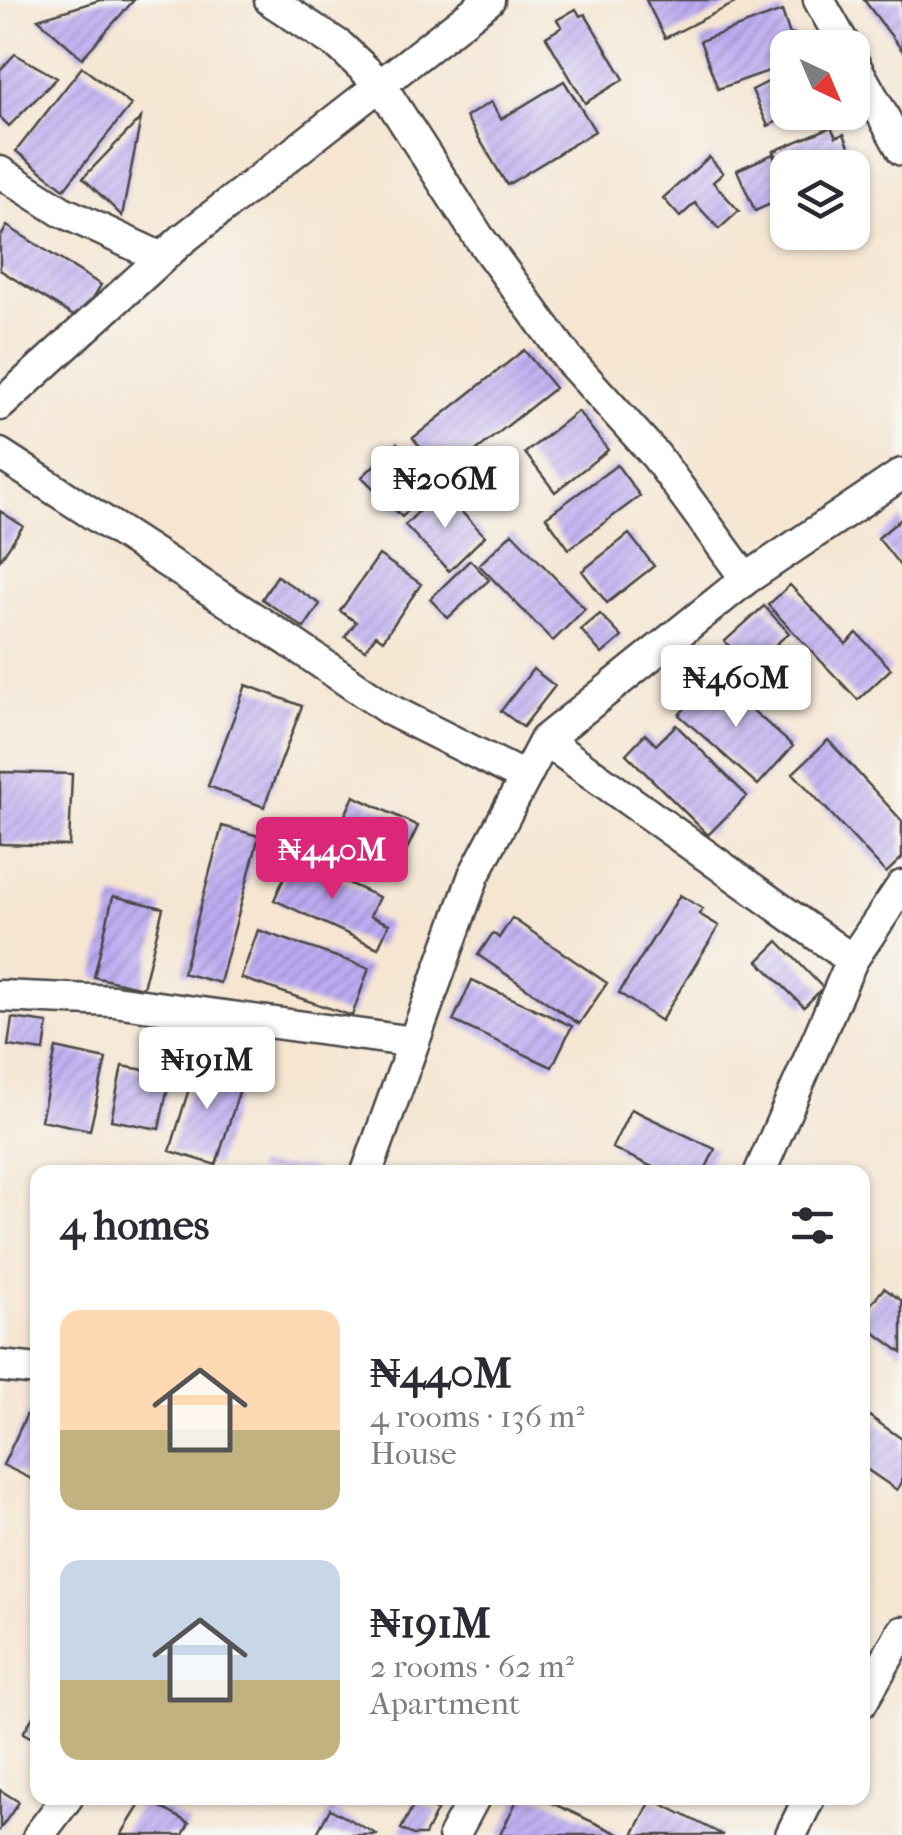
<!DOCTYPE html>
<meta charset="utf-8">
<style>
:root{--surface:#fff;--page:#f2f2f3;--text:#2b2b33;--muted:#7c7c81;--accent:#db2777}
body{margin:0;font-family:"IM FELL French Canon",serif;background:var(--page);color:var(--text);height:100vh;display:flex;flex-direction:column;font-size:38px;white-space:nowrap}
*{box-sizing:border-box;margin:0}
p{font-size:32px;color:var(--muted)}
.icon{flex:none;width:55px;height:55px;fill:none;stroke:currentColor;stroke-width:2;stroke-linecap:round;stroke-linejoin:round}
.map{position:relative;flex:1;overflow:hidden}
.details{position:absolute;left:30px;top:1165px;width:840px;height:640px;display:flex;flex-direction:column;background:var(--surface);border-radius:20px;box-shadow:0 2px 8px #0004}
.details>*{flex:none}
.needle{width:65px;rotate:136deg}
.controls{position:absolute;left:770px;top:30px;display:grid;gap:20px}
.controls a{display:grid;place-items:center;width:100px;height:100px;border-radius:20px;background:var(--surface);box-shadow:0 2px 8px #0004;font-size:50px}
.price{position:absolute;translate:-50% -85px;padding:0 22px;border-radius:10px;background:#fff;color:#222;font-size:32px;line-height:65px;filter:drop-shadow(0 2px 5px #0008)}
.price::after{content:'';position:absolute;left:50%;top:60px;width:30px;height:22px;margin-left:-15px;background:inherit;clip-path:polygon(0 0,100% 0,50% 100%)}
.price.on{background:var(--accent);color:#fff}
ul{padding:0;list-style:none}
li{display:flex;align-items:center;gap:30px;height:250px;padding:0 30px}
li span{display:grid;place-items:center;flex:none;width:280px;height:200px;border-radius:20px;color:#555}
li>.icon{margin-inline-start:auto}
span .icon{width:120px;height:120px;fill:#fffc;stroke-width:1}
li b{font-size:42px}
h2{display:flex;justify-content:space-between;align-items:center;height:120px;padding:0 30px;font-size:42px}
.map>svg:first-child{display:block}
.building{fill:url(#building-hatch)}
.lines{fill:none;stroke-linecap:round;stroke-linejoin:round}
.minor-casing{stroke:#494744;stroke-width:35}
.minor{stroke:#fff;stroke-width:30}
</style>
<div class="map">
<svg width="902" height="1835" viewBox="0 0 902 1835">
<defs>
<pattern id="building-hatch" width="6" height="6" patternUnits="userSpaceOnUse" patternTransform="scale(2.5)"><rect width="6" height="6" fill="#bdabf2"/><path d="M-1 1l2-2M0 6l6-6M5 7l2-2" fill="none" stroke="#9a8bc4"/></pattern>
</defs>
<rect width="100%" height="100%" fill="#f6f6f2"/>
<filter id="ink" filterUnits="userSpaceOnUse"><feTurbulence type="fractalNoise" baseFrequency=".01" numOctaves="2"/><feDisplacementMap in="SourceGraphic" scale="20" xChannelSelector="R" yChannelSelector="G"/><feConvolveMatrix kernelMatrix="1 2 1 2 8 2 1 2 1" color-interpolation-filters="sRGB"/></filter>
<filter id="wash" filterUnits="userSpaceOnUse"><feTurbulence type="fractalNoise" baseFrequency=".0048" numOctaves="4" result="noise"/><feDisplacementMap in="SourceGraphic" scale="40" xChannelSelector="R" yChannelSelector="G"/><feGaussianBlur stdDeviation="2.25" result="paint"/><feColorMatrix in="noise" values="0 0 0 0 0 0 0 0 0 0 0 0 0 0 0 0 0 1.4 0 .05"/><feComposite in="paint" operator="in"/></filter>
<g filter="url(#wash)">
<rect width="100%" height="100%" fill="#f5e5d1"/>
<g id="blocks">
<path class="building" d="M100,0H134L82,58L38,19Z
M646,0H741L665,38Z
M864,0H902V50Z
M576,9L580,16L585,14L624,79L585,103L546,37L562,27L557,20Z
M782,11L790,35L794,34L799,48H788V64L718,89L700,41Z
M15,54L57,78L9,126L0,117V70Z
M82,67L131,105L64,189L16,151Z
M788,72V112H796L768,126L752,90Z
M564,81L595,131L507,185L466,117L491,102L501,119Z
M141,118L122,216L83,178Z
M831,127L836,137L844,134L854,158L845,161L848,168H788V182L774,151Z
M773,154L788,196L755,211L737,170Z
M709,157L723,173L713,182L739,211L719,229L695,203L680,217L663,198Z
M7,226L101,285L80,320L0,270V238Z
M524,350L555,388L443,477L413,438Z
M578,411L608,450L555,492L525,453Z
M397,443L436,482L402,517L362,477Z
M617,465L640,496L569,549L546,517Z
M440,490L485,536L449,571L405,525Z
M0,511L23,526L0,560Z
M902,518V568L878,538Z
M512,533L585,609L553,641L479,565Z
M629,534L654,566L607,603L582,571Z
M379,555L421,584L383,640L376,635L365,650L345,637L356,622L340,611Z
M470,560L489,580L448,618L430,599Z
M277,576L320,604L304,628L262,599Z
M790,585L846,644L857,633L891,669L858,700L768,605Z
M764,606L789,633L749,668L725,641Z
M600,614L622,637L602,654L581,630Z
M533,669L555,686L523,727L501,711Z
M714,676L793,746L758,785L679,715Z
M246,685L302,706L264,807L208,786Z
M676,725L747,796L708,835L626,754L645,734L656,745Z
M828,740L902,821V858L886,873L793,773Z
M0,772L72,774L69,846L0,844Z
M354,796L418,826L398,868L334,839Z
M222,826L259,836L220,983L183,973Z
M293,858L379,897L370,916L389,924L378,948L274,900Z
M680,895L703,909L699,914L719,926L661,1021L619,993Z
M113,896L163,908L143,988L94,977Z
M512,918L607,983L579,1024L478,955L493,933L499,938Z
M258,930L369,968L352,1016L241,978Z
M778,941L823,988L804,1007L758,961Z
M472,980L572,1026L552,1067L453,1021Z
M12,1018L48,1023L44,1051L8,1046Z
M56,1048L106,1059L90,1130L41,1120Z
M153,1055L174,1059L159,1129L111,1120L122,1066L150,1071Z
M198,1059L245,1073L216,1165L170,1151Z
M631,1109L715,1149L704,1172H663L612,1148Z
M256,1166L312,1168V1172H256Z
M884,1288L902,1301V1353L862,1323V1315Z
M862,1411L902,1439V1482L897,1490L862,1466Z
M27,1414L38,1419V1482L3,1465Z
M33,1717L38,1719V1741L23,1733Z
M0,1790L19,1802L0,1829Z
M144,1798L189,1823L183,1835H121Z
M518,1798H541L621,1835H500Z
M652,1799L723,1835H633Z
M416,1800L437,1811L425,1835H413L401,1829Z
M330,1809L378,1835H316Z"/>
</g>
</g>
<g filter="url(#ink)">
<use href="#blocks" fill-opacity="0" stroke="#494744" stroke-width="2.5"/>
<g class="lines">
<defs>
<path id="minor" d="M270,0L340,46L380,84L478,236L569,360L656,456L746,579
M819,0L846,48
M852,60L902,150
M0,172L61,211L162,258
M0,405L183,239L489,0
M0,454L289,641L390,710L524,777
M545,740L852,960
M0,996L114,1001L414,1042
M367,1172L474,875L545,740L746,579L902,474
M760,1172L852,960L902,886
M0,1366L38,1370
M862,1702L902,1632
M39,1835L67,1798
M454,1835L474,1798
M791,1835L809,1798"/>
</defs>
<use href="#minor" class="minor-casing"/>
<use href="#minor" class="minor"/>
</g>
</g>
</svg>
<div class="controls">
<a><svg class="needle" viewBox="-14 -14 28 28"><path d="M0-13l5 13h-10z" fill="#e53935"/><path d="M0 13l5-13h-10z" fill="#7c7c81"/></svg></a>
<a><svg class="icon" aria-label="layers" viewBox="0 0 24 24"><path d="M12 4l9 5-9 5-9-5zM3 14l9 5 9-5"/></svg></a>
</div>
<b class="price" style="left:445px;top:531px">₦206M</b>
<b class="price" style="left:736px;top:730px">₦460M</b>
<b class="price on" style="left:332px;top:902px">₦440M</b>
<b class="price" style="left:207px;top:1112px">₦191M</b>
<section class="details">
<h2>4 homes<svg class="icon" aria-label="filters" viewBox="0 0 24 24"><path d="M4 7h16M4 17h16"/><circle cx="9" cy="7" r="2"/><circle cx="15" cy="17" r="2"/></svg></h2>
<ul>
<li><span style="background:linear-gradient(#ffd9b3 60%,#c2b280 0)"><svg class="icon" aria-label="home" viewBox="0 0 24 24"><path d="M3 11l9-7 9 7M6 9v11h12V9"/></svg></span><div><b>₦440M</b><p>4 rooms · 136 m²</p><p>House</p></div></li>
<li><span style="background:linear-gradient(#c9d6e8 60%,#c2b280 0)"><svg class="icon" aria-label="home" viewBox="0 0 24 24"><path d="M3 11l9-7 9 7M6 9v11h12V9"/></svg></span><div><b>₦191M</b><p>2 rooms · 62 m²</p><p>Apartment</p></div></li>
</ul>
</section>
</div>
